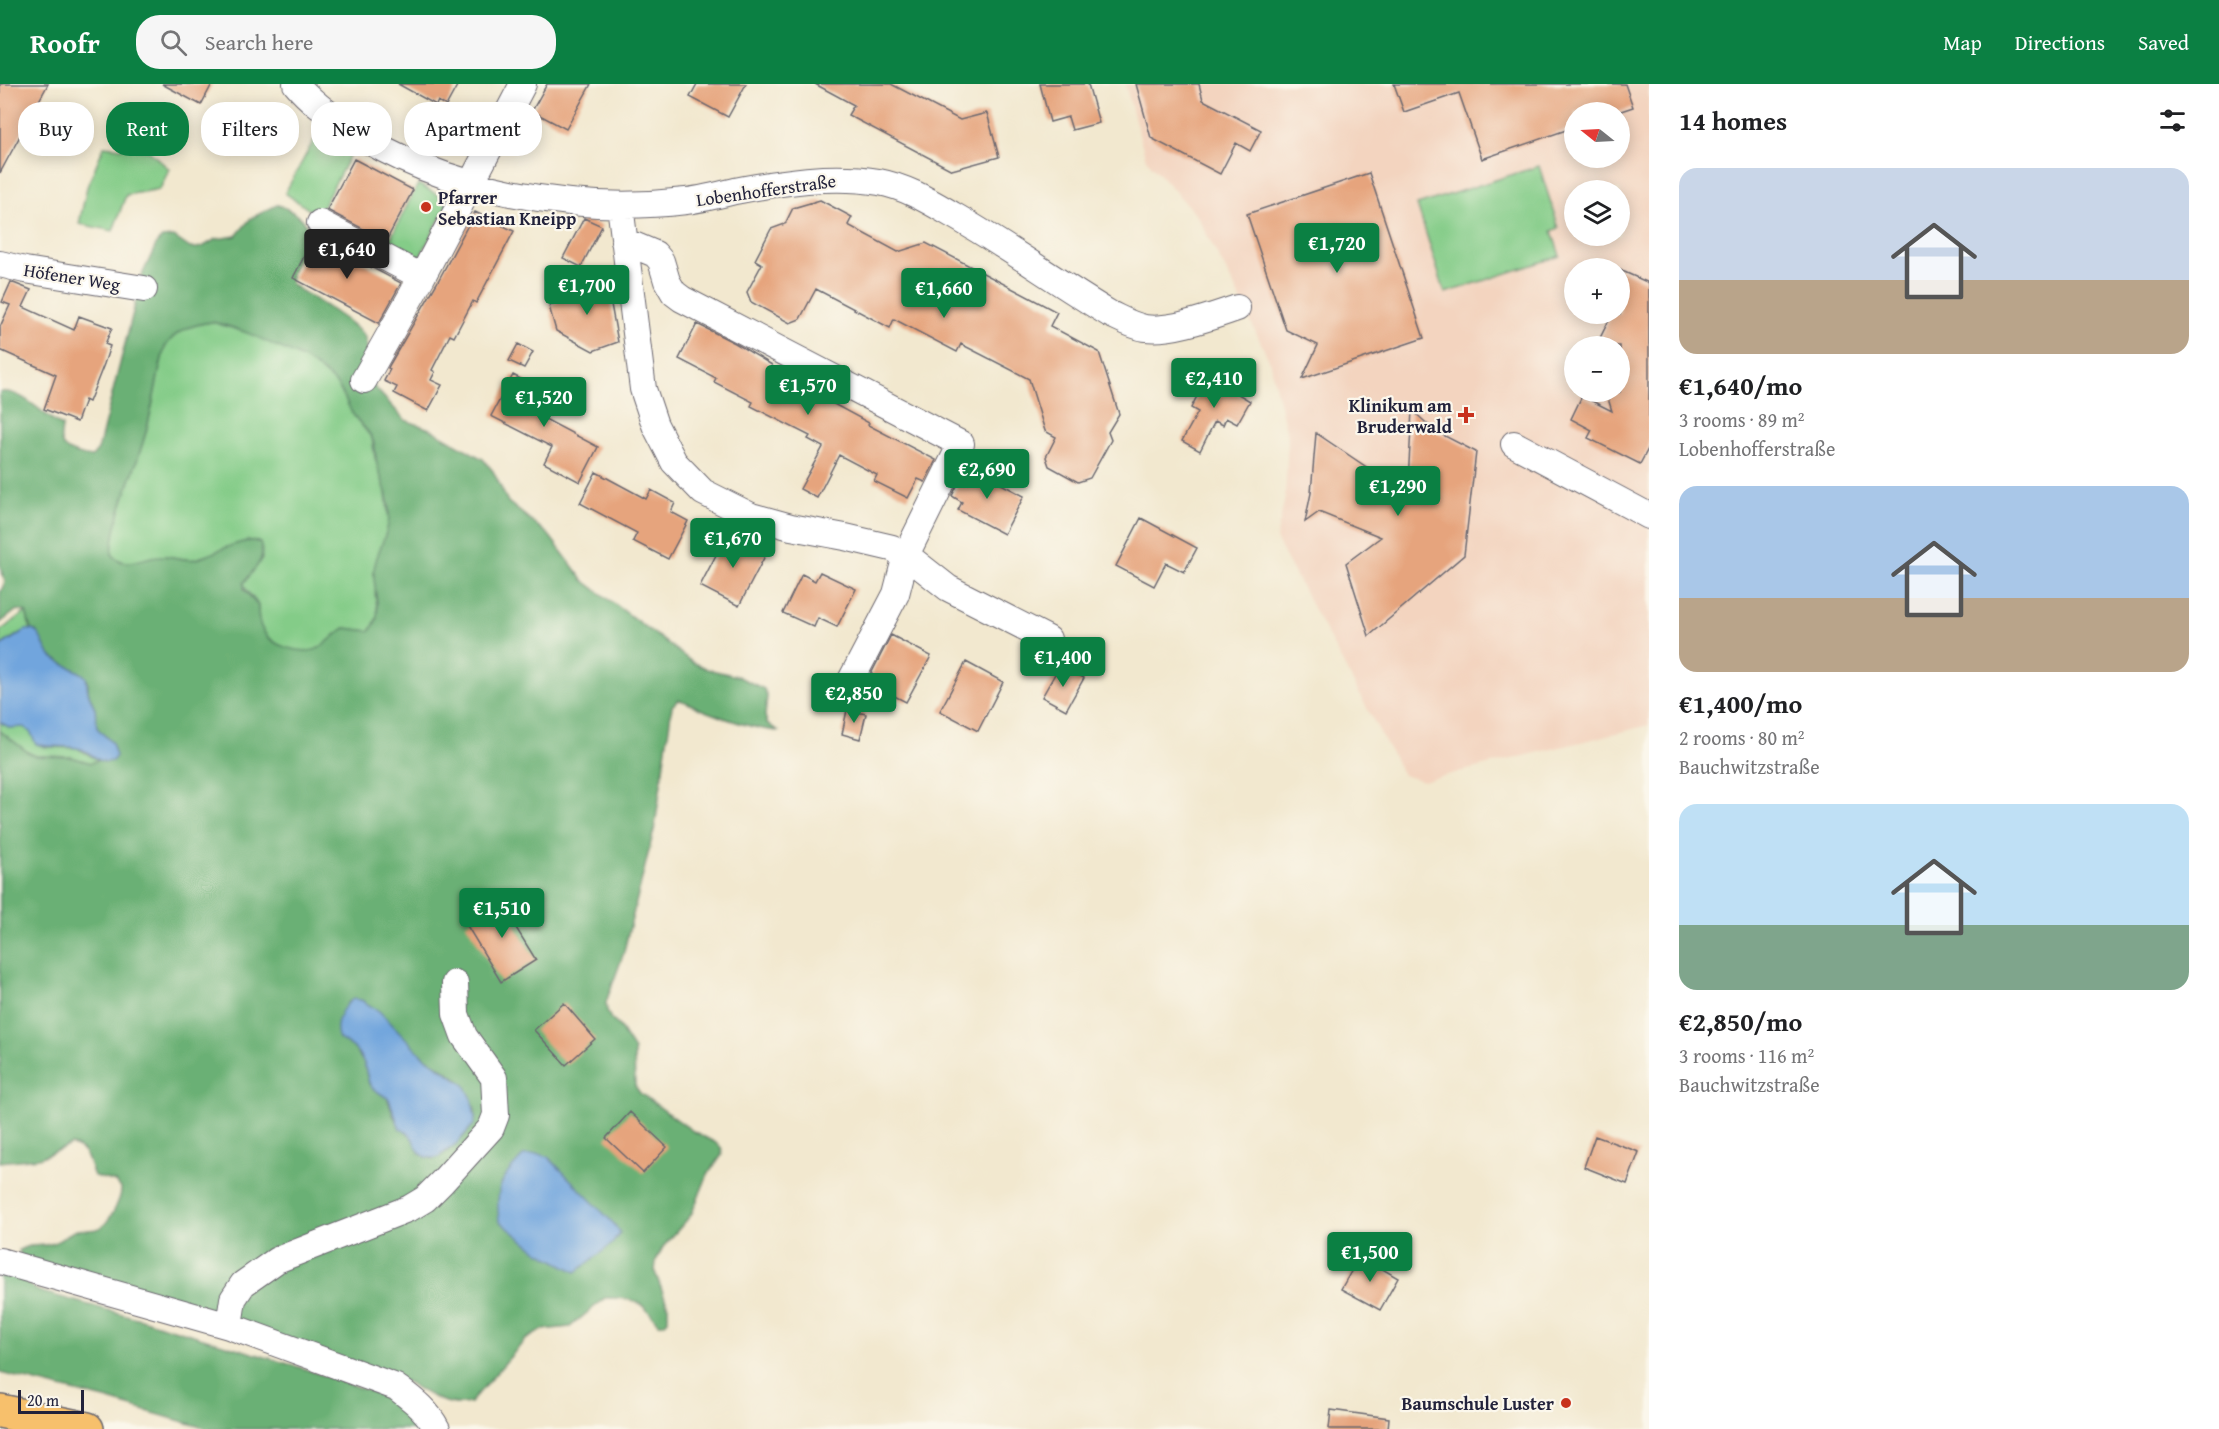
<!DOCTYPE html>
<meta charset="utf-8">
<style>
:root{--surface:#fff;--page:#f6f6f6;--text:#202124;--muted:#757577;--accent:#0b8043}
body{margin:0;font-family:"Gentium Book Plus",serif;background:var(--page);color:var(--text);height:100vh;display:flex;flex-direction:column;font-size:22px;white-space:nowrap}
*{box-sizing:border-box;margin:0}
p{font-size:20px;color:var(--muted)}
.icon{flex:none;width:33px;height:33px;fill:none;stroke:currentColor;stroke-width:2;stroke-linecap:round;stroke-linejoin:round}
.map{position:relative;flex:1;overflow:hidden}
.drawer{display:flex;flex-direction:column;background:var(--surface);width:570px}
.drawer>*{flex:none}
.banner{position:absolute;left:18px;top:18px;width:570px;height:54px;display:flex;gap:12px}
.needle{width:39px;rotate:288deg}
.buttons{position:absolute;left:1564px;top:18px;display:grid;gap:12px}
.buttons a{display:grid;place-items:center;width:66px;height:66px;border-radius:50%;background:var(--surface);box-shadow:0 3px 15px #0003;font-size:30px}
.scale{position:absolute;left:18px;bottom:15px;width:66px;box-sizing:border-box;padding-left:6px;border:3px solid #22223b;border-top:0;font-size:16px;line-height:21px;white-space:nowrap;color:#22223b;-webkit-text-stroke:4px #fbf7ec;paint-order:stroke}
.price{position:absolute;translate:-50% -51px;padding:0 14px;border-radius:6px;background:var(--accent);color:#fff;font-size:20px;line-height:39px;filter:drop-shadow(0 2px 3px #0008)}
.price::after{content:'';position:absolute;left:50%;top:36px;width:18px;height:14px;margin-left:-9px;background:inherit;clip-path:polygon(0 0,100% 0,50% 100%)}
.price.selected{background:#222;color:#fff}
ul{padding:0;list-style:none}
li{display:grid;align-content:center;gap:12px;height:318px;padding:0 30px}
li span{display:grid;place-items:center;height:186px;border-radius:18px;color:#555}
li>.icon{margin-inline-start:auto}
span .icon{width:108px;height:108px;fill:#fffc;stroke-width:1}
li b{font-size:26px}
h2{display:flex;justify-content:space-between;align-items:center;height:72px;padding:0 30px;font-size:26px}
.chip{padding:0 21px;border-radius:24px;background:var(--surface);box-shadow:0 3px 15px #0003;font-size:21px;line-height:54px}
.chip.selected{background:var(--accent);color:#fff}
header{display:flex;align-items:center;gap:36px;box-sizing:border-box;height:84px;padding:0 30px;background:var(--accent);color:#fff}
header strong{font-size:28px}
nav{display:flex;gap:33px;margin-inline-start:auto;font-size:21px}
.search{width:420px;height:54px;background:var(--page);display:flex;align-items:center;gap:15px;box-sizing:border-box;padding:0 21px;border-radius:24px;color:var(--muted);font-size:22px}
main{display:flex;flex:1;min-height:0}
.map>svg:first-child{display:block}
.built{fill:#f3d4bf;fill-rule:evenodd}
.green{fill:#84cc88;stroke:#537762;stroke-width:1.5}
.forest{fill:#6bb074;stroke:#466958;stroke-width:1.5;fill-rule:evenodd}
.water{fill:#71a5dd;stroke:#4a648c;stroke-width:1.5}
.building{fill:#e6a47d}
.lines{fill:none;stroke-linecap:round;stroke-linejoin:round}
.minor-casing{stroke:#6b676f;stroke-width:28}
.major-casing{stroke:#6b676f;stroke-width:36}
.minor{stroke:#fff;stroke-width:26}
.major{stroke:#f7c06c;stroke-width:33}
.poi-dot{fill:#c8321e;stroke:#fbf7ec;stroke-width:2}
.labels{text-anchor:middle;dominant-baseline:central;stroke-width:4.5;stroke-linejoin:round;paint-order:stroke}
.street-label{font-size:18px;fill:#22223b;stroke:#fbf7ec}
.poi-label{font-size:18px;font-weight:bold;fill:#22223b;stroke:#fbf7ec;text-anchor:end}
</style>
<header>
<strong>Roofr</strong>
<div class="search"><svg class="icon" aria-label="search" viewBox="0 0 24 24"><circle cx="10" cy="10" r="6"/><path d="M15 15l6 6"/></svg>Search here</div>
<nav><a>Map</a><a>Directions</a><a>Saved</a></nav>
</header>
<main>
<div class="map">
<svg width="1649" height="1345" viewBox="0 0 1649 1345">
<rect width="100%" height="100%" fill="#fbf7ec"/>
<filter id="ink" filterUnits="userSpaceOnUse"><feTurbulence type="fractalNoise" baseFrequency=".0167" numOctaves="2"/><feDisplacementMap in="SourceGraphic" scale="12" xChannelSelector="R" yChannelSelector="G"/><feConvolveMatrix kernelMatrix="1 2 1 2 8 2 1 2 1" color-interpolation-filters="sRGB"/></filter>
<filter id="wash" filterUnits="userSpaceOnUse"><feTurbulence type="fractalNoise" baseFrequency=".008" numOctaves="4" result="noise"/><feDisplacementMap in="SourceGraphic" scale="24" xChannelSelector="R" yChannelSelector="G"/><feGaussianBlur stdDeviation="1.35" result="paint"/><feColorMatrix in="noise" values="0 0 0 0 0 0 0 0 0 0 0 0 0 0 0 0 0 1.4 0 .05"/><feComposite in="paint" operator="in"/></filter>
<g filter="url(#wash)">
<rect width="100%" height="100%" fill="#f2e8cf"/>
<path class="built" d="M1125,0H1649V641L1423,697L1403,691L1276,455L1285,414L1288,354L1269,276L1234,202L1197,132L1146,75ZM1575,28H1620V74H1575ZM1575,106H1620V152H1575ZM1575,184H1620V230H1575ZM1575,262H1620V308H1575Z"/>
<path class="green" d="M319,47L350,71L318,132L285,109Z
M104,62L149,67L169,85L160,105L126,111L113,147L79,140L87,103Z
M1539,82L1559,144L1552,147L1560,172L1445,209L1417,121Z
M418,100L449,117L418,177L383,169Z
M212,238L258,252L296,269L317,283L338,302L355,333L372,354L375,374L385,400L389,437L375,509L378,531L372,545L369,547L345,544C335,550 328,559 319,564C300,575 267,560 260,541C257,534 259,528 258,522C255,513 245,509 244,499L262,475L260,459L248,456L222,467L191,476L166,472L127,479L116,475L112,470C114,432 132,395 143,358C153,327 156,294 165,263C175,247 194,240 212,238Z
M26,528L31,546L20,549L0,562V547Z
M0,638C8,643 15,644 24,643L31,649L36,660L45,663L77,664L98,676L91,679L71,673L36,672L29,669L0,647Z"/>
<path class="forest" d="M277,121C284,122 288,126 294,129C330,150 283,177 292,201C306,210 360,241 365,254C369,265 367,283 368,296L405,336L430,345L483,375L493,387L508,418L549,451L583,496L692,578L707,585L737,592L764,605L767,612L765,632L767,639L778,647C753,645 728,636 705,627C696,624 688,617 678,616L672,622L655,742L623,871L606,918L607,927L611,935L618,941L634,966L635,1002L640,1009L693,1047L718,1060L722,1065V1071L708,1090L691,1131L663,1163L656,1177L655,1188L668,1222V1236L664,1240H659C654,1235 651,1229 646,1225C634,1213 620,1214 605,1214L570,1243L542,1246L525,1256L470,1319C446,1324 427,1310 407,1298L21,1172L19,1166C30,1159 38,1163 50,1160C60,1158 65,1151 74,1147C82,1144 90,1147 97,1145C108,1143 122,1114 121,1104L115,1098L94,1092C88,1078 88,1065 71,1061L39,1074L0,1078V647L29,669L36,672L71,673L91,679L98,676L106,678L112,676V659L97,644L95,625L88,608V597L81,589L53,574L46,567L36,547L31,546L26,528L17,526L0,539V509L5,498L0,482V308C22,305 42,330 62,342C62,347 60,352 61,357C62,368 84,372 92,373L98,366L143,189L157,159L162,154L174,153L190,164H197L204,162L216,155L236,152L251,134ZM212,238C236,243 255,252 276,262C299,271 320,282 337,301C344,309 347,320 352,329C358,338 367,345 372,354C376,362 375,372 377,381C382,397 389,411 389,429C390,450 376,466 374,486C372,505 386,533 369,547L345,544C335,550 328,559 319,564C313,568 303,567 296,566C270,561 257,549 258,522L244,505V499C253,485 267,477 260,459C245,451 214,470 197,475C184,478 173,471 160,472C143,472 125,487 112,470C114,432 132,395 143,358C153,327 156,294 165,263C175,247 194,240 212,238ZM361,916C386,931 399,951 420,969C431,979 455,990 462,999C468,1006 477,1023 475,1033C473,1048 447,1069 434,1075L420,1070L412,1053L394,1033L387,1013L376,1007L369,1000L364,979L353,963L340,932L348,918Z
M0,1187L18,1193L38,1207L144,1236L305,1285L375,1309L395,1320L405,1331L413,1345H208L105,1315L0,1289Z"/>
<path class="water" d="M26,546C44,544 41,565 53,574C63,582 76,583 86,593L88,608L95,625L97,644L112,659L116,672L112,677C98,681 93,669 81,665C67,660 50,665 36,660L31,649L24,643L10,644L0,638V562Z
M353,915L361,916L379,927L423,972L465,1001L472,1015L475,1033L474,1040L457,1059L437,1074C410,1076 420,1049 400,1045L389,1015L372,1004L369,999L364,979L358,969L353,963L339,955C333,941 341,923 353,915Z
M539,1070L548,1073L614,1140L620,1149L612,1160L576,1188L539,1168L499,1137C495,1103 501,1094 524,1071Z"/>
<g id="blocks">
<path class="building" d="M0,0H48L0,89Z
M162,0H212L201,21Z
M398,0H458L446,22L438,17L436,21Z
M547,0H591L566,45L532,27Z
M697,0H746L728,33L690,13Z
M815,0H891L960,36L987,29L999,73L952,86L848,31L854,21Z
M1040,0H1088L1099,39L1072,46L1068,33L1050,38Z
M1136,0H1199L1203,16L1261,46L1250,67L1236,59L1220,90L1151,54Z
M1394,0H1625L1633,23L1618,28H1575V43L1482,75L1459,9L1404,28Z
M354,75L413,106L386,157L327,126Z
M1369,89L1424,254L1302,295L1318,261L1286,246L1247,130Z
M820,116L852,133L848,141L898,168L926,159L1057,228L1050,242L1099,268L1119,330L1108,348L1111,356L1090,394L1078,398L1049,382L1046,373L1056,353L1045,347L1029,295L961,260L957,268L894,235L890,244L816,205L800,235L790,239L751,218L747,208L762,180L755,176L771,145L785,140L793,124Z
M475,128L514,147L476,219L473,217L454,253L450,251L432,286L435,288L431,296L442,301L428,327L394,309L397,303L384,297L390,285L388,284L390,280L437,199Z
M584,134L602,142L581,183L563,174Z
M314,153L401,199L379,239L293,194Z
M1620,186L1649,199V363L1640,380L1588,354L1592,346L1571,335L1582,312L1612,327L1606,308H1620V262H1596L1612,230H1620Z
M596,196L616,206L610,215L618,258L593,267L556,247L549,222Z
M11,198L31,206L23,223L74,246L79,232L112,244L105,260L110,262L104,280L89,318L85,316L77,338L44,325L56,291L0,266V243L10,221L2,218Z
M697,240L735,259L772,281V283L830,313L828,317L869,339L868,341L936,376L925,398L918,395L908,414L874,397L877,391L839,371L817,414L800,405L823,363L808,355L810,352L751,322L753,318L714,298L716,294L679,275Z
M518,260L533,268L524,284L509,277Z
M1209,289L1240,305L1238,310L1250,317L1237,340L1226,334L1223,341L1215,337L1200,367L1182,357L1198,328L1191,324Z
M513,291L554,312L543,334L598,363L580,398L544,379L552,363L491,332Z
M1412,326L1435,347L1476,368L1464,471L1369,552L1346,479L1381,453L1319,428L1305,438L1311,409L1316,349L1383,394L1408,397Z
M967,382L1024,412L1004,450L958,426L962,418L952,412Z
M596,388L646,415L651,406L675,419L671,428L688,437L668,475L633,457L637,449L580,419Z
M1141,434L1197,464L1184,488L1166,479L1154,502L1116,482Z
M728,448L767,468L739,522L700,502Z
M820,488L856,505L837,543L818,534L814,543L783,529L802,490L815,497Z
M891,551L931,572L906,618L867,598Z
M966,578L1003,598L978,647L940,627Z
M1060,581L1084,594L1066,626L1042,613Z
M847,626L866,630L860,655L842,650Z
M511,812L524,832L513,839L536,876L501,898L466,840Z
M564,919L595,955L566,981L534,946Z
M630,1028L667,1063L643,1089L606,1054Z
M1595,1052L1639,1068L1627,1100L1584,1083Z
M1360,1172L1398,1194L1380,1226L1341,1205Z
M1331,1326L1389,1334L1388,1345H1329Z"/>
</g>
</g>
<g filter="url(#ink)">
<use href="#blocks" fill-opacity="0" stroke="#6b676f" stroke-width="1.5"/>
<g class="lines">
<defs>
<path id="minor" d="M296,0C310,17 330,31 348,44C442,107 575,130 686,117C703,115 719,111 735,107C782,98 832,90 879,98C906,103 929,117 953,131C1007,162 1057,198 1110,230C1121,235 1133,242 1145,244C1171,248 1213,232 1237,224
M620,121L643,305L655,341L674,378L703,408L751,432L791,443L845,453L892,464L906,471L948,504L1048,555
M320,139L422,193
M624,157L655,170L661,177L667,197L674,209L682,215L961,360L906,471L896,510L850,598
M0,180L25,186L144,205
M364,296L422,193L523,0
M1514,360L1649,432
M0,1177L229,1242L396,1303C413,1316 427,1326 437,1345
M229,1242L233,1215L243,1200L277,1176L410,1124L425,1115L442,1098L491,1044L496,1031L494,994L464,952L456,930L455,899"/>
<path id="major" d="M0,1327L87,1345"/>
</defs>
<use href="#minor" class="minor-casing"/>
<use href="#major" class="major-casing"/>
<use href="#minor" class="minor"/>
<use href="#major" class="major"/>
</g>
</g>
<g class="poi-dot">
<circle cx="426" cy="123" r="6"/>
<path d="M1463 322h6v6h6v6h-6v6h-6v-6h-6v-6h6z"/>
<circle cx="1566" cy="1319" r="6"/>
</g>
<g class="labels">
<g class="street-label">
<text transform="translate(766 106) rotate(-8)">Lobenhofferstraße</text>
<text transform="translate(72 193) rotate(9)">Höfener Weg</text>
</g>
<g class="poi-label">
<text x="438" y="113" text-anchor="start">Pfarrer<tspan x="438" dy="21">Sebastian Kneipp</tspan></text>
<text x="1452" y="321">Klinikum am<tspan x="1452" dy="21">Bruderwald</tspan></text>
<text x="1554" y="1319">Baumschule Luster</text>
</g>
</g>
</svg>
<div class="buttons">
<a><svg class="needle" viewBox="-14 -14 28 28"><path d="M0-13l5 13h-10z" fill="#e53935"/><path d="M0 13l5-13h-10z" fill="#757577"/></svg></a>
<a><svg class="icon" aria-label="layers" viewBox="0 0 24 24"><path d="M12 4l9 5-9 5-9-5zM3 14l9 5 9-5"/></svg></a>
<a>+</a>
<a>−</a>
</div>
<div class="scale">20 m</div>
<b class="price" style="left:1337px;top:190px">€1,720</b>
<b class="price selected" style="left:347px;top:196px">€1,640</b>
<b class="price" style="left:587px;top:232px">€1,700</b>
<b class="price" style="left:944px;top:235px">€1,660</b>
<b class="price" style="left:1214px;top:325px">€2,410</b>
<b class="price" style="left:808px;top:332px">€1,570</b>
<b class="price" style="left:544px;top:344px">€1,520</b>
<b class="price" style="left:987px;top:416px">€2,690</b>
<b class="price" style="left:1398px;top:433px">€1,290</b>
<b class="price" style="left:733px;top:485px">€1,670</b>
<b class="price" style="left:1063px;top:604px">€1,400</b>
<b class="price" style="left:854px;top:640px">€2,850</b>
<b class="price" style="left:502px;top:855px">€1,510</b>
<b class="price" style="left:1370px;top:1199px">€1,500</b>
<div class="banner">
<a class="chip">Buy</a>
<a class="chip selected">Rent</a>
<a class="chip">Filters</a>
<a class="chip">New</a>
<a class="chip">Apartment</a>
</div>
</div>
<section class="drawer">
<h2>14 homes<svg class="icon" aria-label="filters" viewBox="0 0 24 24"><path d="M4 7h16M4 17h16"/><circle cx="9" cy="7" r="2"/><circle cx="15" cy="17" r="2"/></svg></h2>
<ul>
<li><span style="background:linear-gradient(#c9d6e8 60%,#b9a48a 0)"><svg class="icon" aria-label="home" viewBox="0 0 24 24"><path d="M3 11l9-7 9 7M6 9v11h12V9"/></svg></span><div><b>€1,640/mo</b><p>3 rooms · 89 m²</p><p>Lobenhofferstraße</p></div></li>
<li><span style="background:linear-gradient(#a9c7e8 60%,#b9a48a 0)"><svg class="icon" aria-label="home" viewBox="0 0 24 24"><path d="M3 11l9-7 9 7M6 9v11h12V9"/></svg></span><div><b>€1,400/mo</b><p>2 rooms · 80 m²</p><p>Bauchwitzstraße</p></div></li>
<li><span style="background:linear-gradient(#bfe0f5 65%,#7fa58c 0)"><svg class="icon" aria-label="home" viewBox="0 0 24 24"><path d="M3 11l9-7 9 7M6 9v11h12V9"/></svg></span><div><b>€2,850/mo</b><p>3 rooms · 116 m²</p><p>Bauchwitzstraße</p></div></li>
</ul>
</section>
</main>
